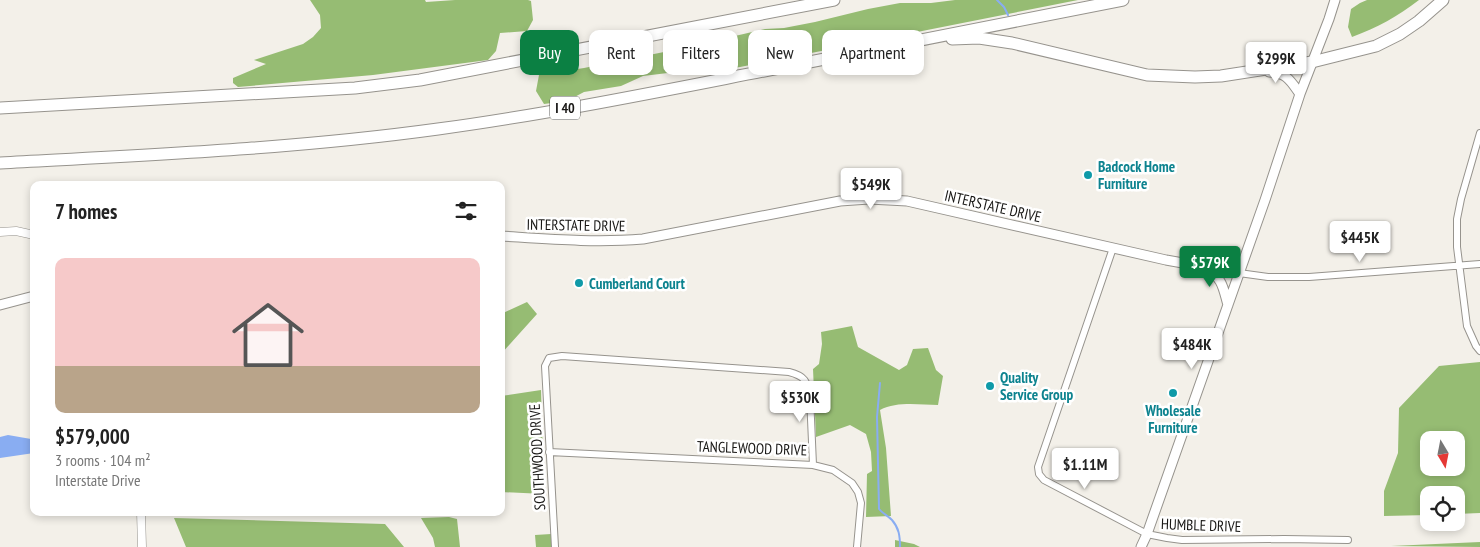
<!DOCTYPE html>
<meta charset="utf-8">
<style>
:root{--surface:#fff;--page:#f6f6f6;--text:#222;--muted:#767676;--accent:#0b8043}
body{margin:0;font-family:"PT Sans Narrow",sans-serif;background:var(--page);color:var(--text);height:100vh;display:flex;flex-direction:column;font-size:19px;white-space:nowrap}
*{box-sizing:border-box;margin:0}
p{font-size:16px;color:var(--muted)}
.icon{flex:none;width:28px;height:28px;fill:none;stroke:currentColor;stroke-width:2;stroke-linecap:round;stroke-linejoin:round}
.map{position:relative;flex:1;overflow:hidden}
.details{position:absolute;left:30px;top:181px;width:475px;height:335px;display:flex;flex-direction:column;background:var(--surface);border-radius:10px;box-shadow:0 2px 8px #0003}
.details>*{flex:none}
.guide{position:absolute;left:520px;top:30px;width:475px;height:45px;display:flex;gap:10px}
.needle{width:32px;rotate:170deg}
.buttons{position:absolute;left:1420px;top:431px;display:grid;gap:10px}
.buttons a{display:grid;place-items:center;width:45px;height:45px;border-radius:10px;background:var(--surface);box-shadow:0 2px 8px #0003;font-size:25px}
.price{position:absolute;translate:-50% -42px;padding:0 11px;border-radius:5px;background:#fff;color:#222;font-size:16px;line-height:32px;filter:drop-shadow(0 1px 2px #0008)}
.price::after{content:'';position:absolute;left:50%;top:30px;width:15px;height:11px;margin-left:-8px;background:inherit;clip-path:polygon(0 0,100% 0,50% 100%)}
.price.on{background:var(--accent);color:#fff}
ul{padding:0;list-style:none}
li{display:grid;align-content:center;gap:10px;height:265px;padding:0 25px}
li span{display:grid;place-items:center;height:155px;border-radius:10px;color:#555}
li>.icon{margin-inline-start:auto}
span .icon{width:90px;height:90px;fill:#fffc;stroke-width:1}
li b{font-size:21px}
h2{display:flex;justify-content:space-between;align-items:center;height:60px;padding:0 25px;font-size:21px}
.chip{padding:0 18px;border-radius:10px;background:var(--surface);box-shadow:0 2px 8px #0003;font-size:18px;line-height:45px}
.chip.on{background:var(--accent);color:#fff}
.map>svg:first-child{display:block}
.forest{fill:#96bc73;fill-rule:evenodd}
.water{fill:#89adf2}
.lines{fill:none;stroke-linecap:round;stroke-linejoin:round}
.stream{stroke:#89adf2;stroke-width:2}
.minor-casing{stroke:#96938d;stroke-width:8}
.tertiary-casing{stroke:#96938d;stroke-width:9}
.secondary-casing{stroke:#96938d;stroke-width:11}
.motorway-casing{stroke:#96938d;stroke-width:13}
.minor{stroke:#fff;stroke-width:6}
.tertiary{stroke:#fff;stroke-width:8}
.secondary{stroke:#fff;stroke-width:9}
.motorway{stroke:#fff;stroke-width:11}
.culture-dot{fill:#0f9aa8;stroke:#fff;stroke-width:2}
.labels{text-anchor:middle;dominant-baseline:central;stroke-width:5;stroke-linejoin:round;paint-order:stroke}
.shield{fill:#fff;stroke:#5d5d5b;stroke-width:1}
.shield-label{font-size:14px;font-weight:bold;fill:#181715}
.culture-label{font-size:15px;font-weight:bold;fill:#0d838f;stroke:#fff;text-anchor:start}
.street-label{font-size:15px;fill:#181715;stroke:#fff}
</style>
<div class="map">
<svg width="1480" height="547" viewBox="0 0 1480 547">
<rect width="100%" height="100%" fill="#f3f0e9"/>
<path class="forest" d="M310,0H425L426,2L455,0H528L531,1L533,20L527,31L500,33L496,51L488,60L373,75L238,87L233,83V78L266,64L254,60L303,44L313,37L321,28L320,15Z
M955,0H1078L740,67L707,72H676L643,76L621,86L584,92L567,101L544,104L536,91L539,75L584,68L679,49L765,29L784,28L815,22L868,9L900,3H931Z
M1367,0H1419C1397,17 1378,27 1352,37L1348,27L1351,9L1360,3Z
M527,302L537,314L501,354V314Z
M852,326L858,347L899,370L907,365L913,349L928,348L936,370L943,376L938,405C920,405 897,401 880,410L886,448L891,516L866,517L867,474L872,471L871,452L866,434L850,425L816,437L813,369L819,364L822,344L821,332Z
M1480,362V513L1456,514V495H1429V515L1384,516V491L1398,453L1399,408L1439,366ZM1429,440H1456V468H1429Z
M541,390L544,494L501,492V396Z
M449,517L457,519L460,547H435L433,538L421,518Z
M174,518L385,524L404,547H186Z
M551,534L552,547H536L535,535Z
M895,540L914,544L920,547H895Z
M1480,542V547L1391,546Z"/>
<path class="water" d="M8,435L31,439L34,442V453L0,458V437Z"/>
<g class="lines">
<path class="stream" d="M997,0L1004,7L1008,15
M880,383L877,417L879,509C883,514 887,515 892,520C899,528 900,536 900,547"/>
<defs>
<path id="minor" d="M1480,133L1461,199L1457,219V247L1467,326L1476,346L1480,351
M1113,248L1038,467L1039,474L1044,480L1147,534L1167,538L1182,540L1284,539L1348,540
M1239,273L1268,277H1309L1480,264
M549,452L813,465L810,396C807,381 805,376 789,372L562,356L549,358L545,366L555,547
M813,465L833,470L852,483L858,492L861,503L857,547"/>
<path id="tertiary" d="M0,232L16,231L34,235
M141,512L142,547"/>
<path id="secondary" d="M1269,72C1287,73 1290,80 1300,94
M501,236C549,239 595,243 643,239L840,201L869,199L907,201L1166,260L1239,273
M1206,269C1223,278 1223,288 1228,305
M0,305L34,296
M1141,547L1147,534L1265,200L1300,94L1329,19L1335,0"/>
<path id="motorway" d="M952,39L979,38L1012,43L1147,75L1195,77L1221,76L1312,62L1376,46L1400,34L1419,21L1443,0
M0,108L355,88L420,80L834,0
M0,163C146,155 293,149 438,129C548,114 656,92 764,71C884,47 1004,24 1123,0"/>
</defs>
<use href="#minor" class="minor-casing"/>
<use href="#tertiary" class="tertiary-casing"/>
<use href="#secondary" class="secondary-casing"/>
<use href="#motorway" class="motorway-casing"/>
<use href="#minor" class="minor"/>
<use href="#tertiary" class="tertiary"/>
<use href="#secondary" class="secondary"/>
<use href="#motorway" class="motorway"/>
</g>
<g class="culture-dot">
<circle cx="1088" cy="175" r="5"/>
<circle cx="579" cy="283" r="5"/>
<circle cx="990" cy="386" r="5"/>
<circle cx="1173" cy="393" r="5"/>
</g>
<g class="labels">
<rect class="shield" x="550" y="96.5" width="30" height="23" rx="4"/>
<g class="shield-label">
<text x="565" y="108">I 40</text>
</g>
<g class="culture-label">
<text x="1098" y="166">Badcock Home<tspan x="1098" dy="17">Furniture</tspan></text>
<text x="589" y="283">Cumberland Court</text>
<text x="1000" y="377">Quality<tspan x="1000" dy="17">Service Group</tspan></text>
<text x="1173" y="410" text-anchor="middle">Wholesale<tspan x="1173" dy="17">Furniture</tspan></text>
</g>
<g class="street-label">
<text transform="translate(993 206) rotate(13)">INTERSTATE DRIVE</text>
<text transform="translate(576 225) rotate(1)">INTERSTATE DRIVE</text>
<text transform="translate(752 448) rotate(2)">TANGLEWOOD DRIVE</text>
<text transform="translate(537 457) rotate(-93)">SOUTHWOOD DRIVE</text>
<text transform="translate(1201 525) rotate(2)">HUMBLE DRIVE</text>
</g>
</g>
</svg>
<div class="buttons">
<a><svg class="needle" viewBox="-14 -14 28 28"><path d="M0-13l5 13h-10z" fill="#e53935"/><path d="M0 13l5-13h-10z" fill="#767676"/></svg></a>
<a><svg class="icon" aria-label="locate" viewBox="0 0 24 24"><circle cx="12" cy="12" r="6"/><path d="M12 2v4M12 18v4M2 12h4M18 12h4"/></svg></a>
</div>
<b class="price" style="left:1276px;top:84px">$299K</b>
<b class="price" style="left:871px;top:210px">$549K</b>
<b class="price" style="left:1360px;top:263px">$445K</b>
<b class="price on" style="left:1210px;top:288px">$579K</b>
<b class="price" style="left:1192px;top:370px">$484K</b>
<b class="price" style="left:800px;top:423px">$530K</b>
<b class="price" style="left:1085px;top:490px">$1.11M</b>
<div class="guide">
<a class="chip on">Buy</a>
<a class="chip">Rent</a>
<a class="chip">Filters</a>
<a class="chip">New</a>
<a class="chip">Apartment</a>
</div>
<section class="details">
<h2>7 homes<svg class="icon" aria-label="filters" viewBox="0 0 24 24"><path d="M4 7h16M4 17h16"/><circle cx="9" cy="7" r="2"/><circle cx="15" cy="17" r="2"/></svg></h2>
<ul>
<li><span style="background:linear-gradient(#f6c9c9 70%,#b9a48a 0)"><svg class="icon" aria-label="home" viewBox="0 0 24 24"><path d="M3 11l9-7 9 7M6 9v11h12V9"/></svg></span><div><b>$579,000</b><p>3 rooms · 104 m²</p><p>Interstate Drive</p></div></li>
</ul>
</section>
</div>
